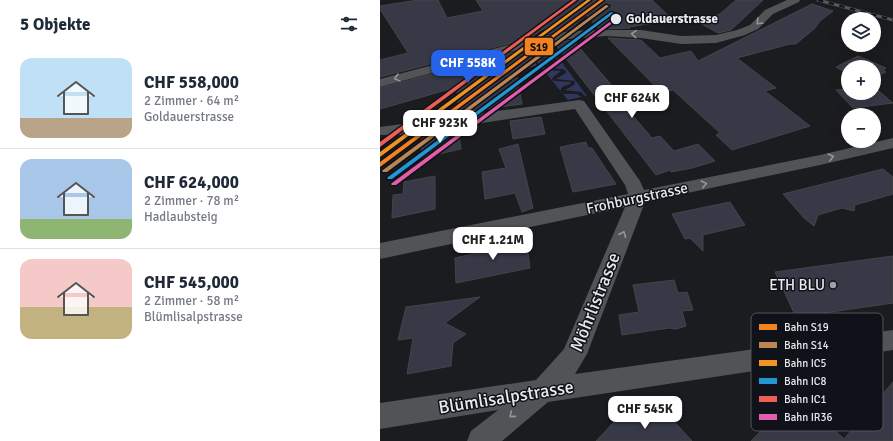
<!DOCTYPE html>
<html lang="de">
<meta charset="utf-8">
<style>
:root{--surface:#fff;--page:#f2f2f3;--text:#1f2937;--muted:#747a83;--line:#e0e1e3;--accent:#2563eb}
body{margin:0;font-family:Signika,sans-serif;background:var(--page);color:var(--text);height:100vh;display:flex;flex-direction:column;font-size:15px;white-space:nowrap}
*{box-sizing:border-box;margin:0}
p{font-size:13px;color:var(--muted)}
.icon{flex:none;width:22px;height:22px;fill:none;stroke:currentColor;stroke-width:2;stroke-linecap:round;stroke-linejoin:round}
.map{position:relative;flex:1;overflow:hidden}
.drawer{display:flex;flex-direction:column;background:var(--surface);width:380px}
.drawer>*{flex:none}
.fabs{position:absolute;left:461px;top:12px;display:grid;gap:8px}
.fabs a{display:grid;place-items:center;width:40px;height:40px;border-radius:50%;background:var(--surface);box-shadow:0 4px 16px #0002;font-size:20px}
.price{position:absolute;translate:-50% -34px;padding:0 9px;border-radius:8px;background:#fff;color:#222;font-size:13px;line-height:26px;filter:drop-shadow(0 1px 2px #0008)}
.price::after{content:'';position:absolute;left:50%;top:24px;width:12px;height:9px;margin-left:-6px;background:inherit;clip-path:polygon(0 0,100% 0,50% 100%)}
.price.selected{background:var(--accent);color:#fff}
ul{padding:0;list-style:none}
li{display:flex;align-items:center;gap:12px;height:100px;padding:0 20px}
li+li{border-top:1px solid var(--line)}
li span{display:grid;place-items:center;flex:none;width:112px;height:80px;border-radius:12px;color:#555}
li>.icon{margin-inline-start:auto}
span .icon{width:48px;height:48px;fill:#fffc;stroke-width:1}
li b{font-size:17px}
h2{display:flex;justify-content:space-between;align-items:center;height:48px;padding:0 20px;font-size:17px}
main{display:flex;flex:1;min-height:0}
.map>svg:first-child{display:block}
.green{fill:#31365e}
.building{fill:#383947;stroke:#444548}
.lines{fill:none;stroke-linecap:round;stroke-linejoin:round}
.street{fill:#525356;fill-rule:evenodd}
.rail-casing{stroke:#59595c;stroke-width:3}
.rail{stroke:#101219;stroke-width:2;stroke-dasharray:5.5;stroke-linecap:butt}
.rail-1-casing{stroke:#101219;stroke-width:3}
.rail-2-casing{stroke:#101219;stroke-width:3}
.rail-3-casing{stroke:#101219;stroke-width:3}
.rail-4-casing{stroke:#101219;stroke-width:3}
.rail-5-casing{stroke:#101219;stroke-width:3}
.rail-6-casing{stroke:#101219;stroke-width:3}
.rail-1{fill:#f58220;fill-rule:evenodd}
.rail-2{fill:#bb8654;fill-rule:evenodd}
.rail-3{fill:#f29220;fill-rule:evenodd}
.rail-4{fill:#2496d3;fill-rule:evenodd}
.rail-5{fill:#ee5e54;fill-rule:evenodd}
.rail-6{fill:#e35eaa;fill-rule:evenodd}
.oneway{stroke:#95969a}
.stop-dot{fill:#e7e9ee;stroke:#101219;stroke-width:1.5}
.poi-dot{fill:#a0a1a6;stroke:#101219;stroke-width:1.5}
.labels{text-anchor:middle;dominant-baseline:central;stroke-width:3;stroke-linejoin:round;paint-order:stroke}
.far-stop-label{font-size:13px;font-weight:bold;fill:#e7e9ee;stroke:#101219;text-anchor:start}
.street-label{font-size:15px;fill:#e7e9ee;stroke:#101219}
.poi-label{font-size:15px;fill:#e7e9ee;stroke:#101219;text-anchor:end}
.near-street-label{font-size:18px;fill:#e7e9ee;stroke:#101219}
.key{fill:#101219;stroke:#505259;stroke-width:1}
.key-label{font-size:11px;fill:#e7e9ee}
.line-badge{stroke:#101219;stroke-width:1.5}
.pale-badge-label{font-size:11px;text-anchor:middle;font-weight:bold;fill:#111}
</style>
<main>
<section class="drawer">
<h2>5 Objekte<svg class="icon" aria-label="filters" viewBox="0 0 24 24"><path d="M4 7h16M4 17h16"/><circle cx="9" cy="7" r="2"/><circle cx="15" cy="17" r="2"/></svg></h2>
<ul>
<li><span style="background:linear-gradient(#bfe0f5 75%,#b9a48a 0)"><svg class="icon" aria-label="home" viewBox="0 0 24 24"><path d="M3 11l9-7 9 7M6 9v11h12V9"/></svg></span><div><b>CHF 558,000</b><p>2 Zimmer · 64 m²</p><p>Goldauerstrasse</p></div></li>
<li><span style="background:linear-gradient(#a9c7e8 75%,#8fb573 0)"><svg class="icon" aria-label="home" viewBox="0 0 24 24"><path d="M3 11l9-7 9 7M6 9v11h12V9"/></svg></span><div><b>CHF 624,000</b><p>2 Zimmer · 78 m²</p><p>Hadlaubsteig</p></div></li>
<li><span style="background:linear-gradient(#f6c9c9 60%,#c2b280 0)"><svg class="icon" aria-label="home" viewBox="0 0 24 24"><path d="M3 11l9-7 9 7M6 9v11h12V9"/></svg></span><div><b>CHF 545,000</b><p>2 Zimmer · 58 m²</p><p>Blümlisalpstrasse</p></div></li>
</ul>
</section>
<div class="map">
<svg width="513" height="441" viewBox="0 0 513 441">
<rect width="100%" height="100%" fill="#1b1c20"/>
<path class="green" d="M168,44L207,96H205L201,92L185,90L194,85L195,81L176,79L186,73V71L183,69L168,68L178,62L177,59L161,58L159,57L170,51L169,49L166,47L150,49Z
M164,50L165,52L156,56V59L174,60L164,67L167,70L181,71L173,77L172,80L175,81L191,82L190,84L182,87L180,91L184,94H197L201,97L188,100L148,51Z"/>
<path class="building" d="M38,0H58L67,18L103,11L96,0H272L293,20L249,27L250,28L219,29L206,15L190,29L167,34L163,29L150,38L0,77V60L28,53L0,9V6Z
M356,0H383L351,30L338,33L316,21L340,14Z
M432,4L453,11L440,21L435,28L416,44H410L357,58L396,88L385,91L430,126L352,150L336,135L340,133L293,90L282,93L228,38L261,40L280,58L311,51L318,61Z
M193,40L245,101L241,102L272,138L280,136L294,151L318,144L335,161L312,168L291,172L290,170L276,175L174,43Z
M146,49L156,65L136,72L142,104L78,113L77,87L0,109V88Z
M478,56L506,68L503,70L506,72L494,78V67H468V74L456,67Z
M494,87L513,103L473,108L456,90L468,89V93H494Z
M161,117L165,134L133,139L130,121Z
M78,130L81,149L41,158L42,138Z
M206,142L208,148H212L236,184L193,192L180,147Z
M138,144L153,208L142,212L135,193L105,199L102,172L126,168L119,149Z
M503,169L513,177V194L475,205L474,211L462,208L438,215L434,226L424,218L403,194Z
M55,176V209L12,218L13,195L23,194L24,182Z
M350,202L365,225L323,235V251L310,238L305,239L292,214Z
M146,239L150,268L76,283L75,258L105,251V247Z
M513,256V303L416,317L395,272Z
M294,280L298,293L307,292L313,310L302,311L306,326L296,329L289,328L242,335L239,315L259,312L253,285Z
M100,297L65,323L86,334L73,343L71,366L27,374L33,338L18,340L26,307Z
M513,382V441H371L401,411L403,412L406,408L409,412L421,400L427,405H433L442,413L440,417L464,439Z
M287,414L312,441H216L235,421Z"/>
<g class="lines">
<path class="street" d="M407,0H420L419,2L393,14L378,29L365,35L336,43L301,44L261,38L226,36L189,39L163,43L0,87V79L158,37L189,31L226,30H261L301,36L336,35L357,30L370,25L385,10Z
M199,100L204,101L260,181L264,190L440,155L513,138V148L440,165L265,202L207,354L195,374L513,330V350L168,402L122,441H87L91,431L118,410L0,429V403L156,380L184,349L245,207L0,259V243L248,194L245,185L195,109L22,135H0V127Z"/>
<defs>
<path id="rail" d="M438,0L513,20"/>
</defs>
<use href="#rail" class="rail-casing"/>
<use href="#rail" class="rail"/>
<defs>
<path id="rail-1" d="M220,0H224L0,167V162Z"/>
<path id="rail-2" d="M226,5L229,6L7,172H3L2,171L3,170Z"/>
<path id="rail-3" d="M207,0H211L0,157V152Z"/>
<path id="rail-4" d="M231,12L234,13L12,179H8L7,178L8,177Z"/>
<path id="rail-5" d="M193,0H197L0,147V142Z"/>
<path id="rail-6" d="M235,18L238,19L16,185H12L11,184L12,183Z"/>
</defs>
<use href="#rail-1" class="rail-1-casing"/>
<use href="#rail-2" class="rail-2-casing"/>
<use href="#rail-3" class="rail-3-casing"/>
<use href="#rail-4" class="rail-4-casing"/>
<use href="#rail-5" class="rail-5-casing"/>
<use href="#rail-6" class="rail-6-casing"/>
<use href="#rail-1" class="rail-1"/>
<use href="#rail-2" class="rail-2"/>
<use href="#rail-3" class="rail-3"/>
<use href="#rail-4" class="rail-4"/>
<use href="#rail-5" class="rail-5"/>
<use href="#rail-6" class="rail-6"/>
</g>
<defs><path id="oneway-chevron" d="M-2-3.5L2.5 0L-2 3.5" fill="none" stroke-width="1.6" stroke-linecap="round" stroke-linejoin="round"/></defs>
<g class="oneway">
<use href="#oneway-chevron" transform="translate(379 22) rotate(135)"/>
<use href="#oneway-chevron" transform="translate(254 34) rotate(-175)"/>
<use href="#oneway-chevron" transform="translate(17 78) rotate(165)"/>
<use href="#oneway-chevron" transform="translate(451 157) rotate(-13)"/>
<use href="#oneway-chevron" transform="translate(324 184) rotate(-12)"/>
<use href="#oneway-chevron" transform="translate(243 234) rotate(-68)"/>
<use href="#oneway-chevron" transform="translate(132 415) rotate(140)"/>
</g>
<circle class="stop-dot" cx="236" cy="19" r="6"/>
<circle class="poi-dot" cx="453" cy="285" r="4"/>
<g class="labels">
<g class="far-stop-label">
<text x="246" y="19">Goldauerstrasse</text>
</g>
<g class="street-label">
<text transform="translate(257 198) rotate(-12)">Frohburgstrasse</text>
</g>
<g class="poi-label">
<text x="445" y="285">ETH BLU</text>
</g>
<g class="near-street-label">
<text transform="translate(215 302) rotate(-68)">Möhrlistrasse</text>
<text transform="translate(126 397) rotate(-9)">Blümlisalpstrasse</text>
</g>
</g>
<rect x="371" y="313" width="132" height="118" rx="6" class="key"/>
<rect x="379" y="324" width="18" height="6" fill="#f58220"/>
<rect x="379" y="342" width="18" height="6" fill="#bb8654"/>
<rect x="379" y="360" width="18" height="6" fill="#f29220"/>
<rect x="379" y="378" width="18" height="6" fill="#2496d3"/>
<rect x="379" y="396" width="18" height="6" fill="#ee5e54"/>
<rect x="379" y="414" width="18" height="6" fill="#e35eaa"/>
<g class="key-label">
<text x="404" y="331">Bahn S19</text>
<text x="404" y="349">Bahn S14</text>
<text x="404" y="367">Bahn IC5</text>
<text x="404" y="385">Bahn IC8</text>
<text x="404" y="403">Bahn IC1</text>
<text x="404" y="421">Bahn IR36</text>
</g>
<rect class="line-badge" x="144" y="37" width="30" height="19" rx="4" fill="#f58220"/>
<g class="pale-badge-label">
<text x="159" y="51">S19</text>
</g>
</svg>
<div class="fabs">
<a><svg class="icon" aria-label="layers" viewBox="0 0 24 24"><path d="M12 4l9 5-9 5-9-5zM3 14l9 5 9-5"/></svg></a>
<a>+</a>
<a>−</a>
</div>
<b class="price selected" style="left:88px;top:84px">CHF 558K</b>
<b class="price" style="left:252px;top:119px">CHF 624K</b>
<b class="price" style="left:60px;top:144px">CHF 923K</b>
<b class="price" style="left:113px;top:261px">CHF 1.21M</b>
<b class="price" style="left:265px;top:430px">CHF 545K</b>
</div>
</main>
